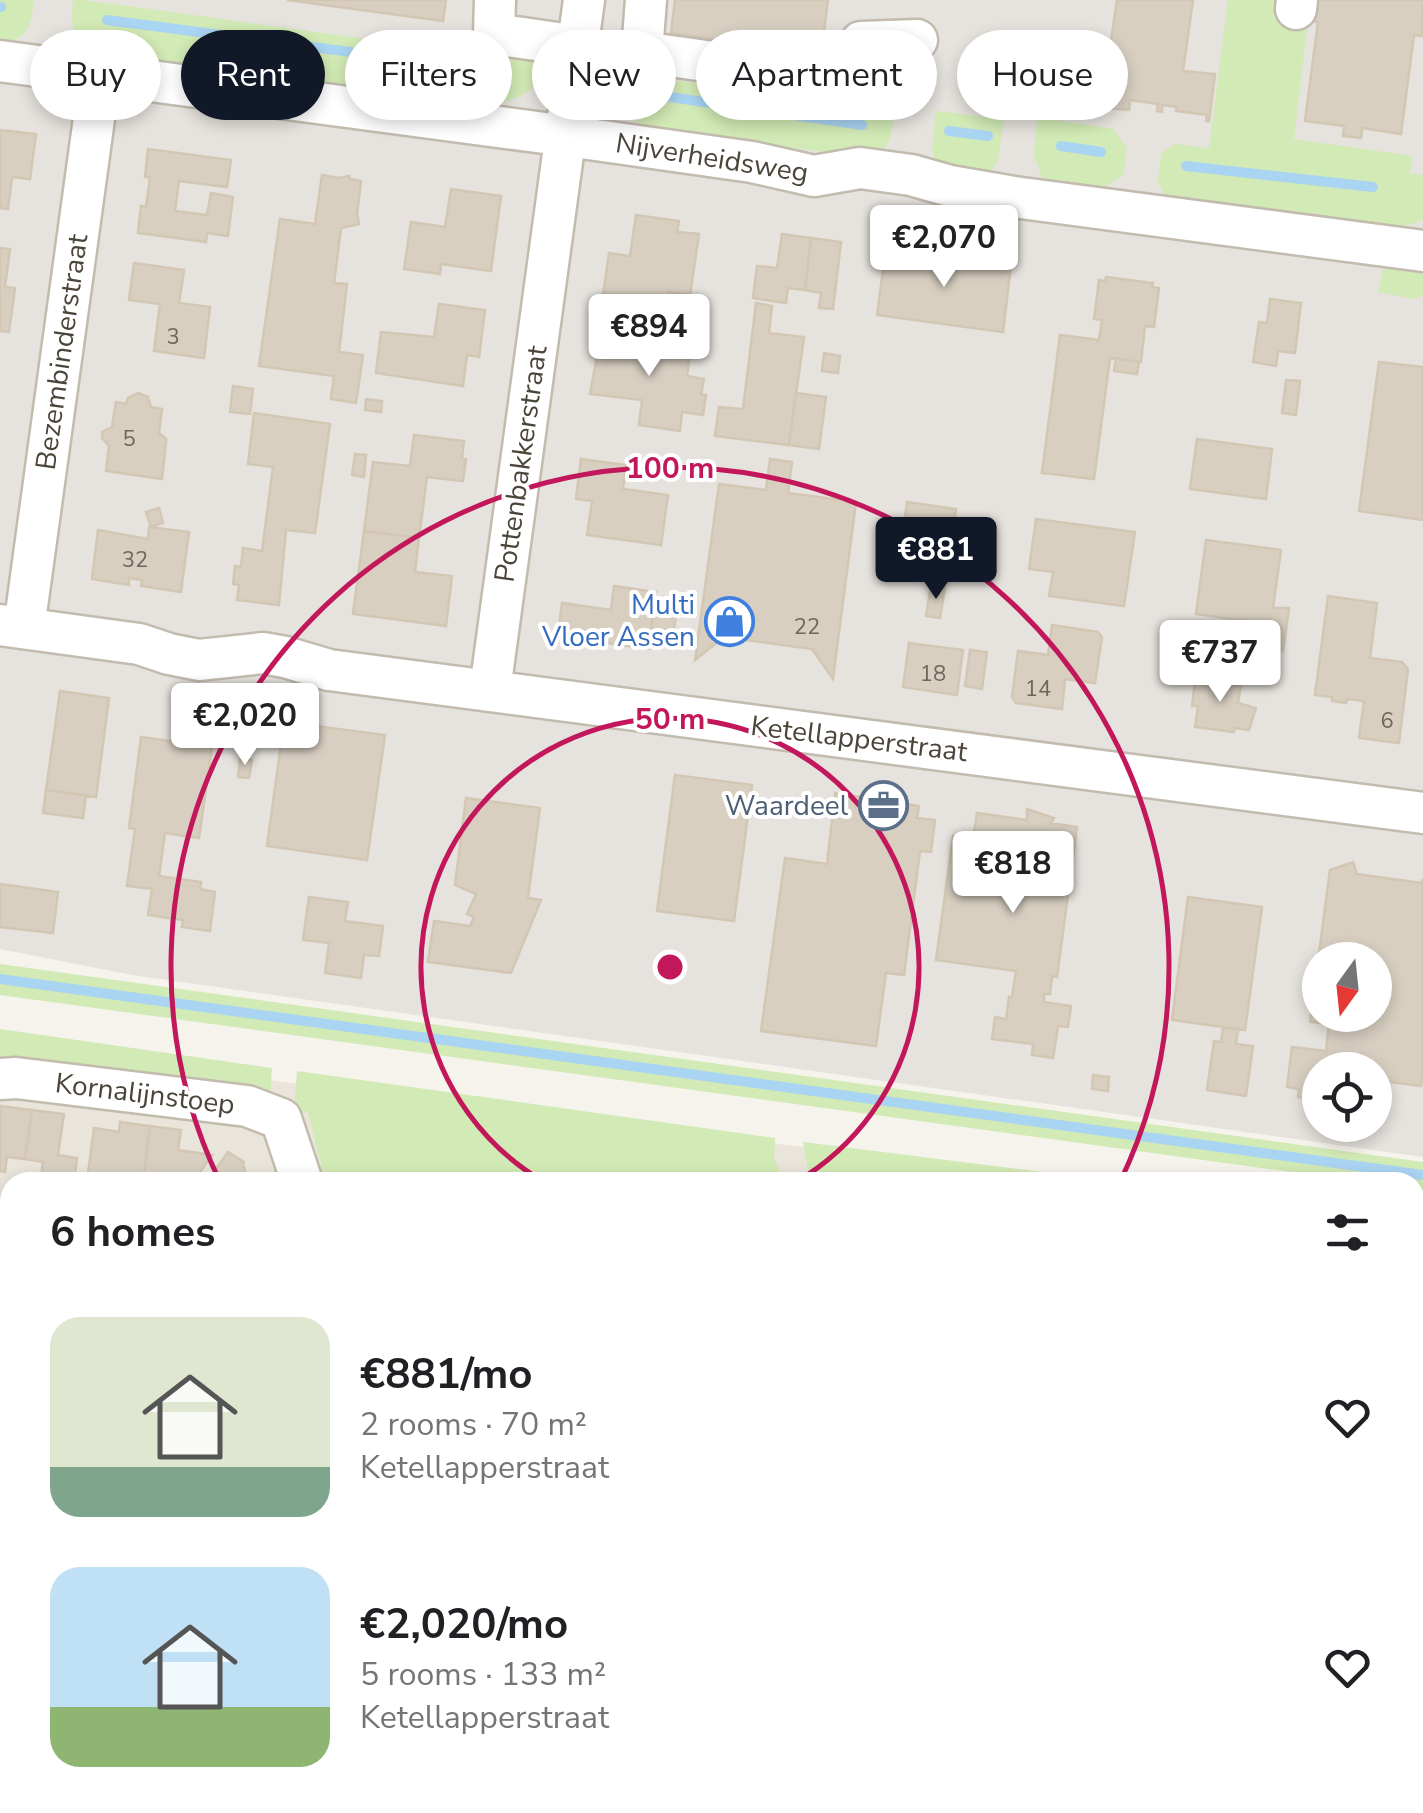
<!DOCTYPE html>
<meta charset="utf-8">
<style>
:root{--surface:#fff;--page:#f2f2f2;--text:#202124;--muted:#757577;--accent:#111827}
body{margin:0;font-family:"Nunito Sans",sans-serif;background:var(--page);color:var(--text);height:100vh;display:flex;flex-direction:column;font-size:38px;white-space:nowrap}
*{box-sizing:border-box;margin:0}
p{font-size:32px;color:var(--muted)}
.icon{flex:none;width:55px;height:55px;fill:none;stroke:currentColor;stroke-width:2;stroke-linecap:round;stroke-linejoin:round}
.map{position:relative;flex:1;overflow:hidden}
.drawer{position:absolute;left:0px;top:1172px;width:1425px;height:642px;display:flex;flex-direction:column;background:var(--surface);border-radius:30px 30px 0 0;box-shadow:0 5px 15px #0003}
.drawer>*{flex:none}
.banner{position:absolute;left:30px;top:30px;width:1365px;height:90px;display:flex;gap:20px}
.needle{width:65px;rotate:195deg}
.tools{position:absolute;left:1302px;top:942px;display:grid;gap:20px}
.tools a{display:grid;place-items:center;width:90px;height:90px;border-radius:50%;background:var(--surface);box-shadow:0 5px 15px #0003;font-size:50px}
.price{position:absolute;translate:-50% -85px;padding:0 22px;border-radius:10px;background:#fff;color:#222;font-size:32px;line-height:65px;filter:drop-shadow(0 2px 5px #0008)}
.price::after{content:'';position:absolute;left:50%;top:60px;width:30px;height:22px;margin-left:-15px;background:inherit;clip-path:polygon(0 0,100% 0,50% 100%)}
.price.selected{background:var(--accent);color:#fff}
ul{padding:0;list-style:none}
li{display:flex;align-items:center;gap:30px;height:250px;padding:0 50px}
li span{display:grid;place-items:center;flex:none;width:280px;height:200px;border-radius:30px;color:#555}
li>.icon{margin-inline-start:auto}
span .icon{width:120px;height:120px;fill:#fffc;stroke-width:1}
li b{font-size:42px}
h2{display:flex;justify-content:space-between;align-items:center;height:120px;padding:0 50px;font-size:42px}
.pill{padding:0 35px;border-radius:45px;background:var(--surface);box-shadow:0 5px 15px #0003;font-size:35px;line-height:90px}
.pill.selected{background:var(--accent);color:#fff}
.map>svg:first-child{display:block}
.residential{fill:#eae5da}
.industrial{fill:#e6e2dd;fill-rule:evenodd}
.green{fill:#d2eab5}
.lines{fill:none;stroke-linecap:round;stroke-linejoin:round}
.stream{stroke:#a9d4f2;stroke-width:10}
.building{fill:#d8cfc1;stroke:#d3c7b4;stroke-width:2.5;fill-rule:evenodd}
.minor-casing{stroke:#c2bbae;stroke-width:45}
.minor{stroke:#fff;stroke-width:40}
.ring{fill:none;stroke:#c2185b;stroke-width:5}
.labels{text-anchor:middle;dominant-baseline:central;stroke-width:8;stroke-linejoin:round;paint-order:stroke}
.number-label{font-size:22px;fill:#6e675b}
.street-label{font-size:28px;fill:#4b4439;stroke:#fff}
.shop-label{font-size:28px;fill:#366cbe;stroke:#fff;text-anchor:end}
.service-label{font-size:28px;fill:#4e5e75;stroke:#fff;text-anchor:end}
.centre{fill:#c2185b;stroke:#fff;stroke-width:5}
.ring-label{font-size:30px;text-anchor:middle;font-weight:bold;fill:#c2185b;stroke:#fff;stroke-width:8;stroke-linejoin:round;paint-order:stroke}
</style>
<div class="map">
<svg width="1423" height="1813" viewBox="0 0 1423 1813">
<rect width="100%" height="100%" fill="#f6f3ec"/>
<path class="residential" d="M0,1038L276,1081L1080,1182H10V1805H1415V1225L1423,1226V1813H0Z"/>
<path class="industrial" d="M0,0H1423V1157L132,975L0,949ZM1320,960H1375V1015H1320ZM1320,1070H1375V1125H1320Z"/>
<path class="green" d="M0,0H34C32,23 27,42 0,44Z
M73,0H84L548,64C537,98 503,105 472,105L102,57C73,41 70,33 73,0Z
M1228,0H1285L1308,21L1294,139L1413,156L1410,173L1423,175V219C1409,228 1393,226 1377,225L1165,197L1158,183L1161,153L1175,144L1209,148Z
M598,71L895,108C891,131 893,150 869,158L649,129L628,117L596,90Z
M936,111L1004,119L998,160L993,169L986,172L946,167L934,159L932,147Z
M1037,117L1113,129L1127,148L1123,175L1104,187L1043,181L1034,156Z
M1384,264L1423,272V295L1414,299L1378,292Z
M0,964L1423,1162V1191L1415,1190V1182H1364L0,995Z
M0,1029L272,1068L270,1100L0,1059Z
M297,1071L775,1138L774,1159L784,1181L325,1182L308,1112L294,1113Z
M803,1142L1121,1182H1002L942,1174L810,1182Z"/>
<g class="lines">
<path class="stream" d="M0,7H1
M107,20L473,68
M656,95L862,125
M949,131L988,136
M1061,146L1101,152
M1186,166L1373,187
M0,979L1423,1175"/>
</g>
<path class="building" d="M287,0H446L443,21Z
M675,0H828L821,54L671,33Z
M1117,0H1193L1183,71L1215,74L1209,121H1206L1207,115L1176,111L1177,107L1162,105V112L1157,111L1158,104L1130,100L1129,110L1105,108L1099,112L1094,106L1075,104L1071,97L1073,79L1069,73L1075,69L1077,50L1084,45L1110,48Z
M1314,0H1423L1422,36L1414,35L1401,134L1362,128L1361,138L1343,136L1344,126L1305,121L1318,22L1311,21Z
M0,130L36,134L30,179L12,177L8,209L0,208Z
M148,149L231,160L227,187L179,181L175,211L207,215L211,193L233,197L228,236L207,233L206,242L138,233L141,206L146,207L150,177H145Z
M322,175L339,178L349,176L350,179L361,181L357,214L359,224L341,228L334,283L347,284L339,352L363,355L356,403L331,399L334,376L259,366L280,219L315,224Z
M451,189L501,196L491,271L441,264L440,274L404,269L411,222L445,227Z
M636,215L679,221L677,232L699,234L690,295L668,292L667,303L603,295L609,253L630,256Z
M782,234L811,238L805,290L788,288L786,303L753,298L757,266L777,268Z
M811,238L841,242L833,309L819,308L821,293L805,290Z
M0,248L10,249L5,287L15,288L9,332L0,331Z
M886,248L1011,265L1003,332L877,315Z
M134,263L184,270L179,303L210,307L204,358L154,351L160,304L129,300Z
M1106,277L1153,283L1152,287L1159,288L1154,327L1145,326L1141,362L1110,358L1094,479L1042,473L1060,335L1099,340L1102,320L1094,319L1099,280L1105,281Z
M1270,299L1301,303L1295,353L1278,351L1276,366L1253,362L1259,322L1267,323Z
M756,303L772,306L769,333L804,337L789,445L715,436L719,407L743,409Z
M439,304L485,310L479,357L467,355L463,386L376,373L381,332L434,337Z
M601,335L650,344V339L691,345L687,376L704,379L701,394L706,395L703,415L682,412L680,431L639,425L642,400L590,394Z
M824,353L840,356L838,373L822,371Z
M1116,358L1139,362L1137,374L1114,371Z
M1379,362L1423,367V520L1359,511Z
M1286,380L1300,381L1296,415L1282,413Z
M233,386L253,389L250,414L230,412Z
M138,393L148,397L151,407L162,409L159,433L166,439V443L162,479L106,471L109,446L102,438V432L112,427L116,402L126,404L128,398Z
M796,393L826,397L819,449L789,445Z
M366,399L382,401L381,412L365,410Z
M254,413L330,424L315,533L286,530L279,605L237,600L239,585L233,584L235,566L241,567L243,548L262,551L273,467L248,464Z
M414,435L464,441L462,458L466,459L463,481L427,477L419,538L364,531L373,462L410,466Z
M1197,439L1272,449L1266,499L1190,489Z
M355,454L366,455L364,477L352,475Z
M581,459L626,465L623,489L668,495L661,545L587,535L592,501L576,499Z
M770,459L792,462L788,493L856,502L833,679L812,649L724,637L695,660L719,484L766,490Z
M907,502L956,509L947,583L897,577Z
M159,508L163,523L151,527L146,512Z
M1036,519L1135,532L1124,606L1049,596L1053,572L1029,569Z
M149,527L189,532L181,592L141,586L142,580L129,578V585L92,579L98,530L148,539Z
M364,531L419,538L415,572L452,576L446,626L353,614Z
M1206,540L1281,550L1273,608H1289L1283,651L1281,649L1243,644L1246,621L1196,614Z
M931,585L945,587L940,618L926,616Z
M614,586L656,592L649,649L607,643L606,648L557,642L562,603L611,610Z
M1328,596L1377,603L1370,658L1402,662L1408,669L1399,743L1359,738L1364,701L1347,699L1346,703L1332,701V697L1315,695Z
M653,613L676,616L672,641L650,638Z
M1052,625L1098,632L1102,637L1095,683L1065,679L1062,709L1016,703L1012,697L1018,651L1048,655Z
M909,643L963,650L957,695L903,687Z
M970,650L987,652L982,689L965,686Z
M1196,673L1221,676V683L1241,685L1238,703L1256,708L1249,730L1235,728L1234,732L1195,727L1198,706H1192Z
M60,691L109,698L96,797L46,790Z
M284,722L385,735L367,860L267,846Z
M141,737L212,747L199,838L165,833L159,876L201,882L200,889L215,892L210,931L182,927L183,920L148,915L152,889L127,886L135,829L129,828Z
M240,759L252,760L249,778L238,777Z
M675,775L752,785L734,921L657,911Z
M46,790L86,795L83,818L43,813Z
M835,793L919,806L917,818L935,820L931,852L920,851L904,975L886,973L876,1046L761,1031L785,858L827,864Z
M466,798L540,808L528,898L541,900L511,973L428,962L434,921L470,926L474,917L467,914L476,894L455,885Z
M1027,809L1054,818L1051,823L1077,827L1057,977L1052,976L1050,994H1044V1002L1071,1006L1068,1027L1058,1026L1053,1058L1032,1055L1033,1044L992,1039L995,1017L1006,1019L1009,997H1012L1016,971L936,960L953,836L973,839L977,813L1027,820Z
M1353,862L1357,874L1421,883L1423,879V1070L1421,1086L1375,1080V1070L1337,1068L1320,1070V1100L1298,1097L1299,1089L1287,1087L1292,1047L1326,1051L1329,1024L1310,1022L1330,870ZM1320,960H1375V1015H1320Z
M0,884L58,892L53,933L0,927Z
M309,897L348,902L345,921L383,926L379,956L364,955L361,978L325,973L329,943L303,940Z
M1188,897L1262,907L1245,1030L1172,1020Z
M1223,1027L1238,1029L1236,1044L1253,1046L1246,1096L1207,1090L1214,1041L1221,1042Z
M1093,1075L1109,1077L1108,1091L1092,1089Z
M0,1106L32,1110L25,1159L7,1157L5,1172L0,1171Z
M32,1110L64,1114L58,1155L77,1158L74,1182H40L43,1162L25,1159Z
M120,1122L150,1126L143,1182L87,1181L94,1128L119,1132Z
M150,1126L181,1130L178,1150L212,1155L193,1182H143Z
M228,1152L244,1162L243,1164L248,1182H211L208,1180Z
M1418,1303L1423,1304L1422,1370L1415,1369V1327Z
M10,1440V1522L0,1503V1479L7,1475L0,1460V1445Z
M1415,1501L1423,1502V1554L1415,1553Z
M10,1659V1703L0,1686V1665Z
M0,1686L10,1703V1724L0,1730Z"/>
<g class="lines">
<defs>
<path id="minor" d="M495,0L494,34L578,46
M646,0L642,52L854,82L861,42L917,40
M1296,9L1297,0
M0,61L567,136L752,162L814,176L860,168L911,175L950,186L1014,197L1423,251
M0,625L139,644L169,654L199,660L263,653L285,657L329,670L1423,813
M24,628L100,75
M490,690L584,0
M0,1079L16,1078L247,1106L281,1119L302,1182
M1415,1265L1423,1266
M0,1403L10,1397
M1415,1609L1423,1610
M1415,1658L1423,1659
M0,1792L10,1786
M249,1805L252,1813
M1391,1805L1392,1813
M62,1813L75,1805"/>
</defs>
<use href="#minor" class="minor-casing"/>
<use href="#minor" class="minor"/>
</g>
<g class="ring">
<path d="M544 1182A249 249 0 1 1 796 1182"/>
<path d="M220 1182A499 499 0 1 1 1120 1182"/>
</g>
<defs>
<symbol id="shop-ring" viewBox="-11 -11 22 22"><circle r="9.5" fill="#fff" stroke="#3f7fe0" stroke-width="1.5"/><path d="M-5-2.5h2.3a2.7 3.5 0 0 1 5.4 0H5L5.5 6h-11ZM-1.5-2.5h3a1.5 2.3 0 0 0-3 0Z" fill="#3f7fe0"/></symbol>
<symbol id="office-ring" viewBox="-11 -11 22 22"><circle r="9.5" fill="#fff" stroke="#5c6f8a" stroke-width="1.5"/><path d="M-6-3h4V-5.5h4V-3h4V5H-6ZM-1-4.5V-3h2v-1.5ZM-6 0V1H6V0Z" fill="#5c6f8a"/></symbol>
</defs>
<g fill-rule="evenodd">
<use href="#shop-ring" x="702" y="594" width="55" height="55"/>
<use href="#office-ring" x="856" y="778" width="55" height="55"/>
</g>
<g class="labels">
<g class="number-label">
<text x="173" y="337">3</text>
<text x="129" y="439">5</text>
<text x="135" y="560">32</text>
<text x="807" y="627">22</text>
<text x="933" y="674">18</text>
<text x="1038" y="689">14</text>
<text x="1387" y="721">6</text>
</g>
<g class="street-label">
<text transform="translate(712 158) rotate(9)">Nijverheidsweg</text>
<text transform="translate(62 352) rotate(-82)">Bezembinderstraat</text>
<text transform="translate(521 464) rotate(-82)">Pottenbakkerstraat</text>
<text transform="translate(859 739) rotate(7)">Ketellapperstraat</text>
<text transform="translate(145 1094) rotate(7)">Kornalijnstoep</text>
</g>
<g class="shop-label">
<text x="695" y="605">Multi<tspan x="695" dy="32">Vloer Assen</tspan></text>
</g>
<g class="service-label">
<text x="848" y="806">Waardeel</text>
</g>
</g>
<circle cx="670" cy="967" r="15" class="centre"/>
<g class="ring-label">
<text x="670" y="478">100 m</text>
<text x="670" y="729">50 m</text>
</g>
</svg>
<div class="tools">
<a><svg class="needle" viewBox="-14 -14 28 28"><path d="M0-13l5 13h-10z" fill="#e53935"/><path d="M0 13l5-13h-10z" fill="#757577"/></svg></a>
<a><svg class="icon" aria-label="locate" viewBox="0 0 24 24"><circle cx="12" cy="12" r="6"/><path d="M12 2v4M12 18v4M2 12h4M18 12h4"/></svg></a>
</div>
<b class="price" style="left:944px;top:290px">€2,070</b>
<b class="price" style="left:649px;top:379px">€894</b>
<b class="price selected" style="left:936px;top:602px">€881</b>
<b class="price" style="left:1220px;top:705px">€737</b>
<b class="price" style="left:245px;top:768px">€2,020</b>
<b class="price" style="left:1013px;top:916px">€818</b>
<div class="banner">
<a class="pill">Buy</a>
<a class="pill selected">Rent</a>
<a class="pill">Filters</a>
<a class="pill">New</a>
<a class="pill">Apartment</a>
<a class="pill">House</a>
</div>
<section class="drawer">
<h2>6 homes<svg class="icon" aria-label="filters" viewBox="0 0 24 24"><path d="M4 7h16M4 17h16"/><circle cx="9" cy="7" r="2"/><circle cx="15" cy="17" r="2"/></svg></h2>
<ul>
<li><span style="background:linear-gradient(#dfe7d0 75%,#7fa58c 0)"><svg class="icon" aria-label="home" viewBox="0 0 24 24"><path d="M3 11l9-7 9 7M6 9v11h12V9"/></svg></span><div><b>€881/mo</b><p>2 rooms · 70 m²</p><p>Ketellapperstraat</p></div><svg class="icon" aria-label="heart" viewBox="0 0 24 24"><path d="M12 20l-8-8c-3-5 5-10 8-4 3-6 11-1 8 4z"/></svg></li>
<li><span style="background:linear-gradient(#bfe0f5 70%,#8fb573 0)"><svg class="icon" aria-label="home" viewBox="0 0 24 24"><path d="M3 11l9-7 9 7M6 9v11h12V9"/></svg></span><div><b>€2,020/mo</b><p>5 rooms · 133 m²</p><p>Ketellapperstraat</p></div><svg class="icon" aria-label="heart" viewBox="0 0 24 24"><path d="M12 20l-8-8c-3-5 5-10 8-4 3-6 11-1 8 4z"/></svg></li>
</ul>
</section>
</div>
